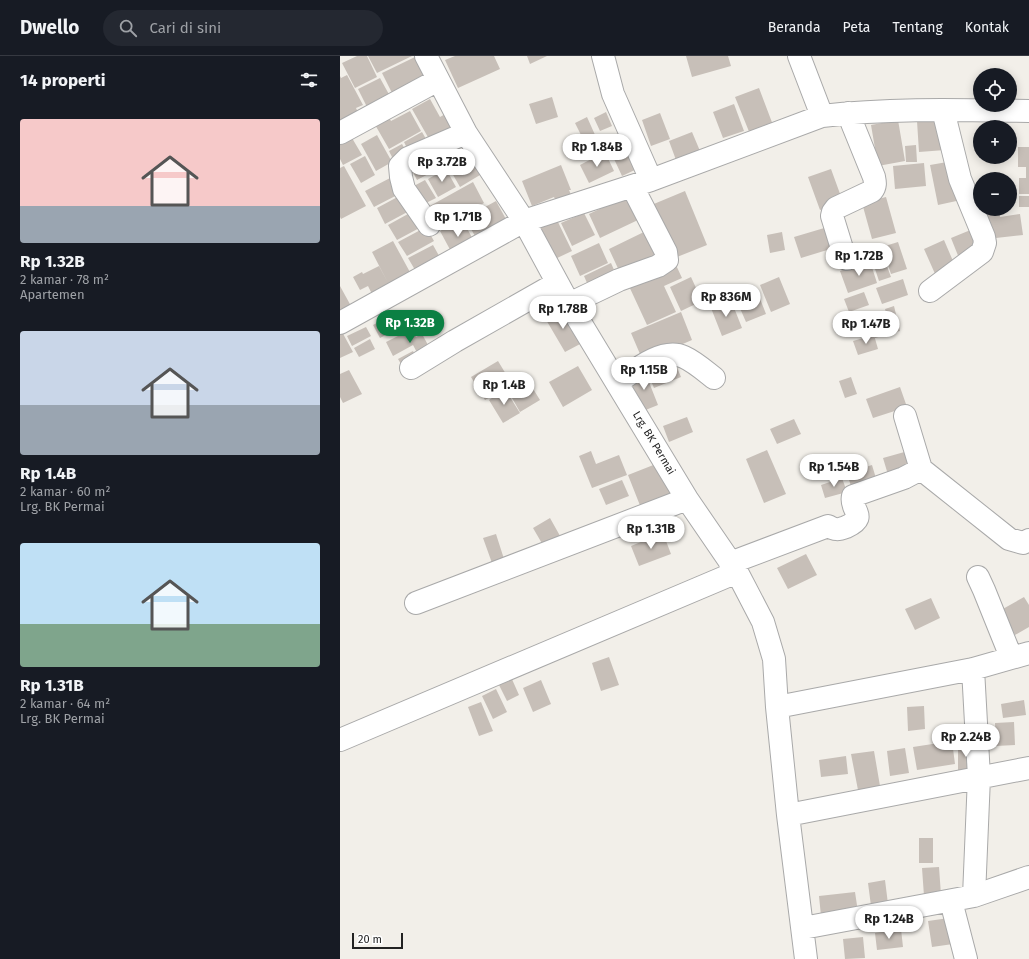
<!DOCTYPE html>
<html lang="id">
<meta charset="utf-8">
<style>
:root{--surface:#171b24;--page:#242831;--text:#f1f3f6;--muted:#9ea1a6;--line:#363941;--accent:#0b8043}
body{margin:0;font-family:"Fira Sans",sans-serif;background:var(--page);color:var(--text);height:100vh;display:flex;flex-direction:column;font-size:15px;white-space:nowrap}
*{box-sizing:border-box;margin:0}
p{font-size:13px;color:var(--muted)}
.icon{flex:none;width:22px;height:22px;fill:none;stroke:currentColor;stroke-width:2;stroke-linecap:round;stroke-linejoin:round}
.map{position:relative;flex:1;overflow:hidden}
.sheet{display:flex;flex-direction:column;background:var(--surface);width:340px}
.sheet>*{flex:none}
.tools{position:absolute;left:633px;top:12px;display:grid;gap:8px}
.tools a{display:grid;place-items:center;width:44px;height:44px;border-radius:50%;background:var(--surface);box-shadow:0 2px 10px #0003;font-size:20px}
.scale{position:absolute;left:12px;bottom:10px;width:51px;box-sizing:border-box;padding-left:4px;border:2px solid #222;border-top:0;font-size:11px;line-height:14px;white-space:nowrap;color:#222;-webkit-text-stroke:3px #fff;paint-order:stroke}
.price{position:absolute;translate:-50% -34px;padding:0 9px;border-radius:14px;background:#fff;color:#222;font-size:13px;line-height:26px;filter:drop-shadow(0 1px 2px #0008)}
.price::after{content:'';position:absolute;left:50%;top:24px;width:12px;height:9px;margin-left:-6px;background:inherit;clip-path:polygon(0 0,100% 0,50% 100%)}
.price.active{background:var(--accent);color:#fff}
ul{padding:0;list-style:none}
li{display:grid;align-content:center;gap:8px;height:212px;padding:0 20px}
li span{display:grid;place-items:center;height:124px;border-radius:4px;color:#555}
li>.icon{margin-inline-start:auto}
span .icon{width:72px;height:72px;fill:#fffc;stroke-width:1}
li b{font-size:17px}
h2{display:flex;justify-content:space-between;align-items:center;height:48px;padding:0 20px;font-size:17px}
header{display:flex;align-items:center;gap:24px;box-sizing:border-box;height:56px;padding:0 20px;background:var(--surface);border-bottom:1px solid var(--line)}
header strong{font-size:19px}
nav{display:flex;gap:22px;margin-inline-start:auto;font-size:14px}
.search{width:280px;height:36px;background:var(--page);display:flex;align-items:center;gap:10px;box-sizing:border-box;padding:0 14px;border-radius:22px;color:var(--muted);font-size:15px}
main{display:flex;flex:1;min-height:0}
.map>svg:first-child{display:block}
.building{fill:#c7bfb8}
.lines{fill:none;stroke-linecap:round;stroke-linejoin:round}
.minor-casing{stroke:#a9a9a9;stroke-width:24}
.minor{stroke:#fff;stroke-width:22}
.labels{text-anchor:middle;dominant-baseline:central;stroke-width:4;stroke-linejoin:round;paint-order:stroke}
.street-label{font-size:11px;fill:#222;stroke:#fff}
</style>
<header>
<strong>Dwello</strong>
<div class="search"><svg class="icon" aria-label="search" viewBox="0 0 24 24"><circle cx="10" cy="10" r="6"/><path d="M15 15l6 6"/></svg>Cari di sini</div>
<nav><a>Beranda</a><a>Peta</a><a>Tentang</a><a>Kontak</a></nav>
</header>
<main>
<section class="sheet">
<h2>14 properti<svg class="icon" aria-label="filters" viewBox="0 0 24 24"><path d="M4 7h16M4 17h16"/><circle cx="9" cy="7" r="2"/><circle cx="15" cy="17" r="2"/></svg></h2>
<ul>
<li><span style="background:linear-gradient(#f6c9c9 70%,#9aa5b1 0)"><svg class="icon" aria-label="home" viewBox="0 0 24 24"><path d="M3 11l9-7 9 7M6 9v11h12V9"/></svg></span><div><b>Rp 1.32B</b><p>2 kamar · 78 m²</p><p>Apartemen</p></div></li>
<li><span style="background:linear-gradient(#c9d6e8 60%,#9aa5b1 0)"><svg class="icon" aria-label="home" viewBox="0 0 24 24"><path d="M3 11l9-7 9 7M6 9v11h12V9"/></svg></span><div><b>Rp 1.4B</b><p>2 kamar · 60 m²</p><p>Lrg. BK Permai</p></div></li>
<li><span style="background:linear-gradient(#bfe0f5 65%,#7fa58c 0)"><svg class="icon" aria-label="home" viewBox="0 0 24 24"><path d="M3 11l9-7 9 7M6 9v11h12V9"/></svg></span><div><b>Rp 1.31B</b><p>2 kamar · 64 m²</p><p>Lrg. BK Permai</p></div></li>
</ul>
</section>
<div class="map">
<svg width="689" height="903" viewBox="0 0 689 903">
<rect width="100%" height="100%" fill="#f2efe9"/>
<path class="building" d="M17,0H27L37,21L15,32L2,7Z
M28,0H72L37,17Z
M115,0H154L160,13L118,32L105,4Z
M187,0H207L190,8Z
M346,0H388L391,10L352,21Z
M75,1L88,26L55,43L42,17Z
M7,19L23,49L16,52L20,61L0,71V20L1,22Z
M40,22L51,42L28,53L18,33Z
M419,32L433,69L410,78L395,41Z
M212,41L218,61L196,68L189,48Z
M90,43L100,61L107,57L118,77L93,90L72,53Z
M394,48L404,75L383,82L373,56Z
M70,55L81,75L49,93L34,67L48,60L51,65Z
M266,56L272,70L260,75L254,62Z
M320,57L330,83L311,90L302,64Z
M247,61L260,90L249,95L235,67Z
M603,63L605,94L579,96L577,65Z
M558,64L565,105L538,110L531,69Z
M82,76L89,88L70,98L64,86Z
M352,76L360,95L336,104L329,85Z
M37,79L52,106L36,115L21,88Z
M12,82L22,99L3,109L0,103V89Z
M285,82L299,112L282,120L268,90Z
M62,88L67,97L54,105L49,95Z
M576,89L577,106H566L565,90Z
M678,91H689V138H679V122H686V111H678Z
M105,96L111,106L77,124L72,114Z
M265,96L274,115L249,127L240,109Z
M129,99L140,119L120,131L108,110Z
M25,100L35,119L21,127L10,108Z
M613,105L621,144L598,149L590,109Z
M584,107L586,130L555,133L553,110Z
M221,109L231,134H229L232,141L217,147L214,141L192,150L182,125Z
M4,110L26,150L1,163L0,161V112Z
M106,113L116,131L98,141L88,123Z
M491,113L503,146L480,154L468,121Z
M54,120L63,136L34,151L25,135Z
M85,124L96,142L82,149L72,131Z
M133,126L144,147L99,172L88,151Z
M345,135L367,189L332,203L309,150Z
M65,137L73,153L45,168L37,152Z
M287,140L298,164L260,182L249,158Z
M679,140H689V151H679Z
M546,141L556,177L532,183L522,147Z
M156,145L167,165L136,182L125,162Z
M77,153L85,169L57,184L48,169Z
M643,153H659L660,161L680,158L683,179L647,183Z
M244,157L255,179L232,190L221,167Z
M122,163L136,189L114,201L100,175Z
M217,164L232,195L215,203L200,172Z
M491,170L497,191L461,202L454,181Z
M86,171L94,185L67,200L58,186Z
M633,173L641,193L619,202L611,182Z
M308,174L322,203L282,221L269,193Z
M442,176L445,194L430,197L427,179Z
M604,184L616,212L596,220L584,193Z
M53,185L71,218L33,240L28,230L20,234L13,221L22,216L23,218L39,210L47,225L32,196Z
M558,186L567,213L551,218L542,191Z
M259,187L268,207L240,220L231,200Z
M93,189L102,205L78,219L68,202Z
M541,194L551,221L539,225L530,198Z
M530,205L537,227L508,237L500,215Z
M271,207L278,223L251,236L244,220Z
M335,207L342,222L324,230L336,256L307,269L288,228Z
M351,221L362,245L341,255L330,231Z
M439,221L450,248L431,256L420,229Z
M563,223L568,239L542,248L536,232Z
M0,230L11,250L0,257Z
M417,235L426,258L406,266L396,243Z
M524,236L529,249L509,256L504,243Z
M391,244L402,272L382,280L371,252Z
M554,250L560,275L552,277L545,253Z
M222,252L242,287L225,296L205,262Z
M58,256L65,269L40,282L33,269Z
M341,256L352,284L303,305L291,277Z
M543,256L549,278L535,282L529,260Z
M526,258L528,267L506,275L503,266Z
M26,271L31,280L12,290L7,280Z
M72,273L76,281L82,278L93,298L81,304L73,289L53,300L46,286Z
M1,274L13,296L0,302V275Z
M534,279L538,293L518,299L513,285Z
M30,283L35,293L19,301L14,292Z
M73,295L78,305L64,313L58,303Z
M333,302L341,321L314,332L306,313Z
M158,305L172,328L145,344L131,321Z
M238,310L252,334L223,351L209,326Z
M9,314L22,338L3,347L0,341V318Z
M305,316L318,349L303,355L289,322Z
M511,321L517,338L505,342L499,325Z
M187,323L200,344L180,356L168,335Z
M560,331L567,351L533,362L526,343Z
M165,333L180,357L163,367L149,344Z
M347,361L353,376L329,386L323,370Z
M454,363L461,378L437,388L430,373Z
M427,394L446,438L424,447L406,403Z
M251,395L256,408L279,399L287,419L252,432L239,400Z
M568,395L574,414L549,422L543,402Z
M321,406L333,439L301,452L288,419Z
M532,409L538,429L513,437L507,417Z
M502,422L507,436L485,442L481,429Z
M282,424L289,440L266,449L259,433Z
M210,462L224,487L207,496L193,472Z
M323,477L331,498L299,510L291,490Z
M156,478L164,503L152,507L143,482Z
M466,498L477,519L448,533L437,512Z
M684,541L689,549V571L675,579L661,554Z
M591,542L600,562L575,574L565,553Z
M269,601L279,629L261,635L252,607Z
M171,621L179,639L167,645L158,627Z
M201,624L211,648L193,656L183,632Z
M156,633L167,656L153,663L142,640Z
M684,644L686,659L663,662L661,648Z
M141,646L153,675L139,680L128,651Z
M584,650L585,673L568,675L567,651Z
M674,666L675,689L656,690L655,667Z
M612,685L615,708L577,714L573,691Z
M634,685V717L618,718V686Z
M565,692L569,717L550,720L547,695Z
M534,695L540,730L518,734L511,698Z
M506,700L508,718L481,721L479,704Z
M579,782H593V807H579Z
M599,811L601,839L584,840L582,812Z
M545,824L548,848L531,850L528,827Z
M515,836L518,856L481,860L479,840Z
M609,862L613,888L592,891L588,865Z
M561,873L563,891L537,894L535,877Z
M523,881L525,902L505,903L503,883Z"/>
<g class="lines">
<defs>
<path id="minor" d="M86,0L126,77L184,165L229,248L347,443L397,516L423,566L434,603L437,651L448,759L466,903
M263,0L273,38L311,124
M459,0L482,60
M0,77L98,24
M89,169L64,133L61,121L60,110L68,102L126,77
M507,203L504,199L492,160L493,156L496,152L532,135C536,130 535,126 534,121L508,57
M590,235L642,196L645,187L644,181L620,123L603,54
M229,248L279,224L318,210L327,204L326,196L292,130
M0,267L184,165L311,124L482,60C551,52 620,54 689,55
M71,312L115,285L217,227
M277,327C294,315 322,291 344,301C355,306 365,315 374,322
M581,413L669,483L683,487L689,484
M390,507L488,470C495,474 498,474 506,471C530,460 509,455 513,440L564,422L581,413L565,360
M638,521L644,534L671,601
M76,547L347,443
M633,613L639,721L634,840
M437,651L633,613L689,597
M0,684L397,516
M448,759L689,712
M611,845L626,903
M463,872L634,840L689,821"/>
</defs>
<use href="#minor" class="minor-casing"/>
<use href="#minor" class="minor"/>
</g>
<g class="labels">
<g class="street-label">
<text transform="translate(314 387) rotate(59)">Lrg. BK Permai</text>
</g>
</g>
</svg>
<div class="tools">
<a><svg class="icon" aria-label="locate" viewBox="0 0 24 24"><circle cx="12" cy="12" r="6"/><path d="M12 2v4M12 18v4M2 12h4M18 12h4"/></svg></a>
<a>+</a>
<a>−</a>
</div>
<div class="scale">20 m</div>
<b class="price" style="left:257px;top:112px">Rp 1.84B</b>
<b class="price" style="left:102px;top:127px">Rp 3.72B</b>
<b class="price" style="left:118px;top:182px">Rp 1.71B</b>
<b class="price" style="left:519px;top:221px">Rp 1.72B</b>
<b class="price" style="left:386px;top:262px">Rp 836M</b>
<b class="price" style="left:223px;top:274px">Rp 1.78B</b>
<b class="price active" style="left:70px;top:288px">Rp 1.32B</b>
<b class="price" style="left:526px;top:289px">Rp 1.47B</b>
<b class="price" style="left:304px;top:335px">Rp 1.15B</b>
<b class="price" style="left:164px;top:350px">Rp 1.4B</b>
<b class="price" style="left:494px;top:432px">Rp 1.54B</b>
<b class="price" style="left:311px;top:494px">Rp 1.31B</b>
<b class="price" style="left:626px;top:702px">Rp 2.24B</b>
<b class="price" style="left:549px;top:884px">Rp 1.24B</b>
</div>
</main>
